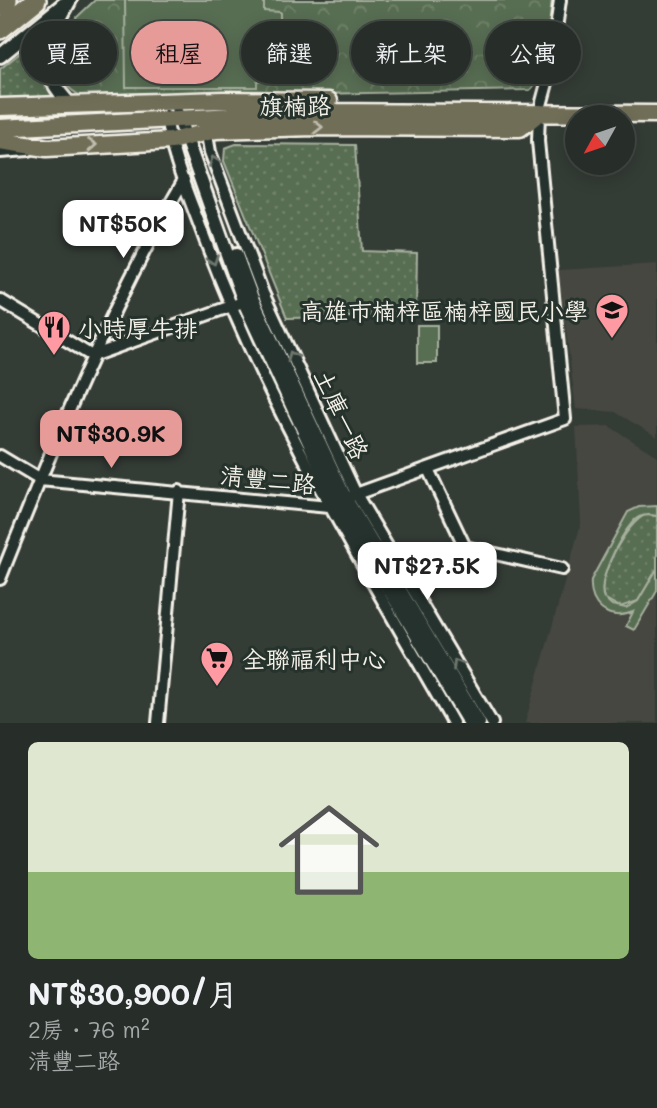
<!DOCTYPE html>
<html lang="zh-TW">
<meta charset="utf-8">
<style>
:root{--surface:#272d28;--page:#333934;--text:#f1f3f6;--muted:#a4a8a8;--line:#434945;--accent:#e69b98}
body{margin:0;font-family:Mali,"LXGW WenKai TC",sans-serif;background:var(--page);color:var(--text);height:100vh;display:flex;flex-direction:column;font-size:26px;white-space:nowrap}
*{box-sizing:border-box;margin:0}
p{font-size:23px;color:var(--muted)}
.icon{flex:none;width:38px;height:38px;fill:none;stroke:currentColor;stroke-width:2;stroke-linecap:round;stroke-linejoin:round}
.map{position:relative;height:723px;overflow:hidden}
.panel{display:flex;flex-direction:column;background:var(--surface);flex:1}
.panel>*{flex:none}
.guide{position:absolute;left:21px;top:21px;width:616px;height:63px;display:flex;gap:14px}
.needle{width:46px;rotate:230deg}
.tools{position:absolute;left:565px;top:105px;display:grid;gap:14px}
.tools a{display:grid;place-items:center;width:70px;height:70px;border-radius:50%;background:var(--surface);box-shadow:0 4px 18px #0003,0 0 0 2px var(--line);font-size:35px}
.price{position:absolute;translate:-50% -60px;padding:0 16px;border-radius:14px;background:#fff;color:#222;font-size:23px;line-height:46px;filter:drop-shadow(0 2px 4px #0008)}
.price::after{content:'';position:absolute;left:50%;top:42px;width:21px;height:16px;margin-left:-10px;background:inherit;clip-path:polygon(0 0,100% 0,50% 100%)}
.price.active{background:var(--accent);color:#111}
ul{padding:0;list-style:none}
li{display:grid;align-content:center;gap:14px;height:371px;padding:0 28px}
li span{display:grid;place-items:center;height:217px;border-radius:10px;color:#555}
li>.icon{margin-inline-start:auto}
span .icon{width:126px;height:126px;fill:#fffc;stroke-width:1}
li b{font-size:30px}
.tag{padding:0 24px;border-radius:32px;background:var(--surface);box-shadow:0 4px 18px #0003,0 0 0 2px var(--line);font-size:24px;line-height:63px}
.tag.active{background:var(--accent);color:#111}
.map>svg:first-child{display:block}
.built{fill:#454740}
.grass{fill:url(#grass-dots);stroke:#a6b09d;stroke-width:2}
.park{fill:url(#park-crowns);stroke:#a6b09d;stroke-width:2}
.garden{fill:#586e52;stroke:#a6b09d;stroke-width:2}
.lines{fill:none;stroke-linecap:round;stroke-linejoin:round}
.minor-casing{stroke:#f4f1e8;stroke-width:16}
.tertiary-casing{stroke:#f4f1e8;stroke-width:18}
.primary-casing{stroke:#f4f1e8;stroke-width:21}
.motorway-casing{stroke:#f4f1e8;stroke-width:24}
.minor{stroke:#26332d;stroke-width:10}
.tertiary{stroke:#26332d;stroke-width:12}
.primary{stroke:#716e59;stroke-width:16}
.motorway{stroke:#716e59;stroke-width:19}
.oneway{stroke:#c0bdaf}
.oneway2{stroke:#6e766e}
.labels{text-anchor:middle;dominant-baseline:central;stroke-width:6;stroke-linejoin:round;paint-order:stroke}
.street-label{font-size:24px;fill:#f4f1e8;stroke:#26332d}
.poi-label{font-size:24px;fill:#f4f1e8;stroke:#26332d;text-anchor:start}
</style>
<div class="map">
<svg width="657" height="723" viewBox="0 0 657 723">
<defs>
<pattern id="grass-dots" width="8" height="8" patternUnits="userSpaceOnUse" patternTransform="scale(1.75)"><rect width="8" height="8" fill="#586e52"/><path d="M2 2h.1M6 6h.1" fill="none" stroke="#71836b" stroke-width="1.8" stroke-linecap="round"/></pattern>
<pattern id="park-crowns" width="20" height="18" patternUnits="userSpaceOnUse" patternTransform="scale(1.75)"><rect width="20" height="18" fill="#586e52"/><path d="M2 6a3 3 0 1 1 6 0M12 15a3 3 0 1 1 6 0" fill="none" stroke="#71836b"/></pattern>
</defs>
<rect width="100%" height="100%" fill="#343c36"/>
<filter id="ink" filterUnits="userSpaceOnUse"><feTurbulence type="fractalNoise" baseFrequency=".0143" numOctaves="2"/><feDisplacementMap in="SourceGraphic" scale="14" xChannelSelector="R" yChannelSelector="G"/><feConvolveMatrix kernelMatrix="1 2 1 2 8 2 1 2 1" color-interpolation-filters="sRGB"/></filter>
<g filter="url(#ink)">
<path class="built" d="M657,264V437L615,412L576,409L558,270Z
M609,426L657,456V723H525L581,523L576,427Z"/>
<path class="grass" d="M49,30L55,102L0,99V69Z
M236,144L355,145L362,251L417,253L416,316L287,318L224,161L225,148Z
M645,515L657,516V569L638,601L620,607L604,598C595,579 627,522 645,515Z"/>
<path class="park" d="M95,0H552C549,21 546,78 530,90L87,98C59,90 47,56 64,32C72,20 85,10 95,0Z"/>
<path class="garden" d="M125,0H264V11L280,12V30H288V48H282V75L257,81V87H126Z
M417,325H437V363H417Z
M657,506V516C648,514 638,515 632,523C620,537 596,582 604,598L612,605L626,608L638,601L657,569V591L634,630L626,626L633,612C608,622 589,606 591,580L628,512L639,507Z"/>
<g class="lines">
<defs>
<path id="minor" d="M166,115C171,157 190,198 204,237C267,408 363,565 453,723
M206,129L210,152L263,293L356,494L492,723
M0,152L29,150
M0,300L92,356L251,299
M0,456L40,480L329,507L356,494L565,419L538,141L539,113L550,72L560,0
M428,469L465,547L562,569
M0,579C54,443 109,307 184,180
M158,723L179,491"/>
<path id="tertiary" d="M70,0C47,42 32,67 71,105
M0,56L65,3
M177,113L244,302L337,503L469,723
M236,255L252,298L346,499L479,723"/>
<path id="primary" d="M0,107L223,100L329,101
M0,128L315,112L657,114
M0,141L47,148L171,141L216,130L315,127L520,128L539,113"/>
<path id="motorway" d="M0,6L7,0
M0,29L36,0"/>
</defs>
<use href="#minor" class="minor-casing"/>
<use href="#tertiary" class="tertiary-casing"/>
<use href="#primary" class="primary-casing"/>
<use href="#motorway" class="motorway-casing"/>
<use href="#minor" class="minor"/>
<use href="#tertiary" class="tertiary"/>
<use href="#primary" class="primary"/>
<use href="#motorway" class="motorway"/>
</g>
<defs><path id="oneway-chevron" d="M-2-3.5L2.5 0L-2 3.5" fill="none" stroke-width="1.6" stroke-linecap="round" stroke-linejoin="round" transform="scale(1.75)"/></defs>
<g class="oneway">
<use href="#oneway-chevron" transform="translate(318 127)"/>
<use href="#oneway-chevron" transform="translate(92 145) rotate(-3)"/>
</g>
<g class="oneway2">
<use href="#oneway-chevron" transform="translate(214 161) rotate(-111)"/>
<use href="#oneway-chevron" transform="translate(213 260) rotate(70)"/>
<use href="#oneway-chevron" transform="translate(292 356) rotate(-115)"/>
<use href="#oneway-chevron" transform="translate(457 664) rotate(-121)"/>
</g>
</g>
<defs>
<symbol id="school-pin" viewBox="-11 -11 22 30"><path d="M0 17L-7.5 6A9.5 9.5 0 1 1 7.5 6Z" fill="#ff9aa2" stroke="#26332d"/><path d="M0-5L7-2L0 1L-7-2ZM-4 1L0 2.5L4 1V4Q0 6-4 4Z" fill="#111"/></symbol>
<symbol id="restaurant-pin" viewBox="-11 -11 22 30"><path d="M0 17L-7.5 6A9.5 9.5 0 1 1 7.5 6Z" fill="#ff9aa2" stroke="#26332d"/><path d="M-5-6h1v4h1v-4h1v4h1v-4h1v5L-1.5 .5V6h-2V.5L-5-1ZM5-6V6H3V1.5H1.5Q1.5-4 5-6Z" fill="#111"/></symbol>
<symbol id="supermarket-pin" viewBox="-11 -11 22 30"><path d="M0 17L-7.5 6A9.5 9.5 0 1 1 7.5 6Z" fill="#ff9aa2" stroke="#26332d"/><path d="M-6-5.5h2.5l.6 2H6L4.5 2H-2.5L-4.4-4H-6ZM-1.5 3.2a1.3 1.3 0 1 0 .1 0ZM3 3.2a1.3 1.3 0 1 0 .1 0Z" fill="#111"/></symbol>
</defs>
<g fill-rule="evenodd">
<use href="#school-pin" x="593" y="291" width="38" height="52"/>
<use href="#restaurant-pin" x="35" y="308" width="38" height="52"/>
<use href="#supermarket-pin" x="198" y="639" width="38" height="52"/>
</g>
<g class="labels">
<g class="street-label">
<text transform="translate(295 105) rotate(-1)">旗楠路</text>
<text transform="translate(342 414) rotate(65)">土庫一路</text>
<text transform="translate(268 479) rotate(6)">清豐二路</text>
</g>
<g class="poi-label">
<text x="588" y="310" text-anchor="end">高雄市楠梓區楠梓國民小學</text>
<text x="78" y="327">小時厚牛排</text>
<text x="242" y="658">全聯福利中心</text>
</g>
</g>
</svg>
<div class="tools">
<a><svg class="needle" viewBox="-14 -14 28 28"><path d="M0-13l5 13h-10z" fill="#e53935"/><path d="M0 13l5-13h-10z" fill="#a4a8a8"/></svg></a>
</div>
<b class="price" style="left:123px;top:260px">NT$50K</b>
<b class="price active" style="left:111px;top:470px">NT$30.9K</b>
<b class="price" style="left:427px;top:602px">NT$27.5K</b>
<div class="guide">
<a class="tag">買屋</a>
<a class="tag active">租屋</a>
<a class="tag">篩選</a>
<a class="tag">新上架</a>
<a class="tag">公寓</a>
</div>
</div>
<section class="panel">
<ul>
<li><span style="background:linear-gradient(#dfe7d0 60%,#8fb573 0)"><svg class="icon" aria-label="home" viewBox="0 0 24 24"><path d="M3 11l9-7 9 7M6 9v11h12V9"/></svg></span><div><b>NT$30,900/月</b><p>2房 · 76 m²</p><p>清豐二路</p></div></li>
</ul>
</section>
